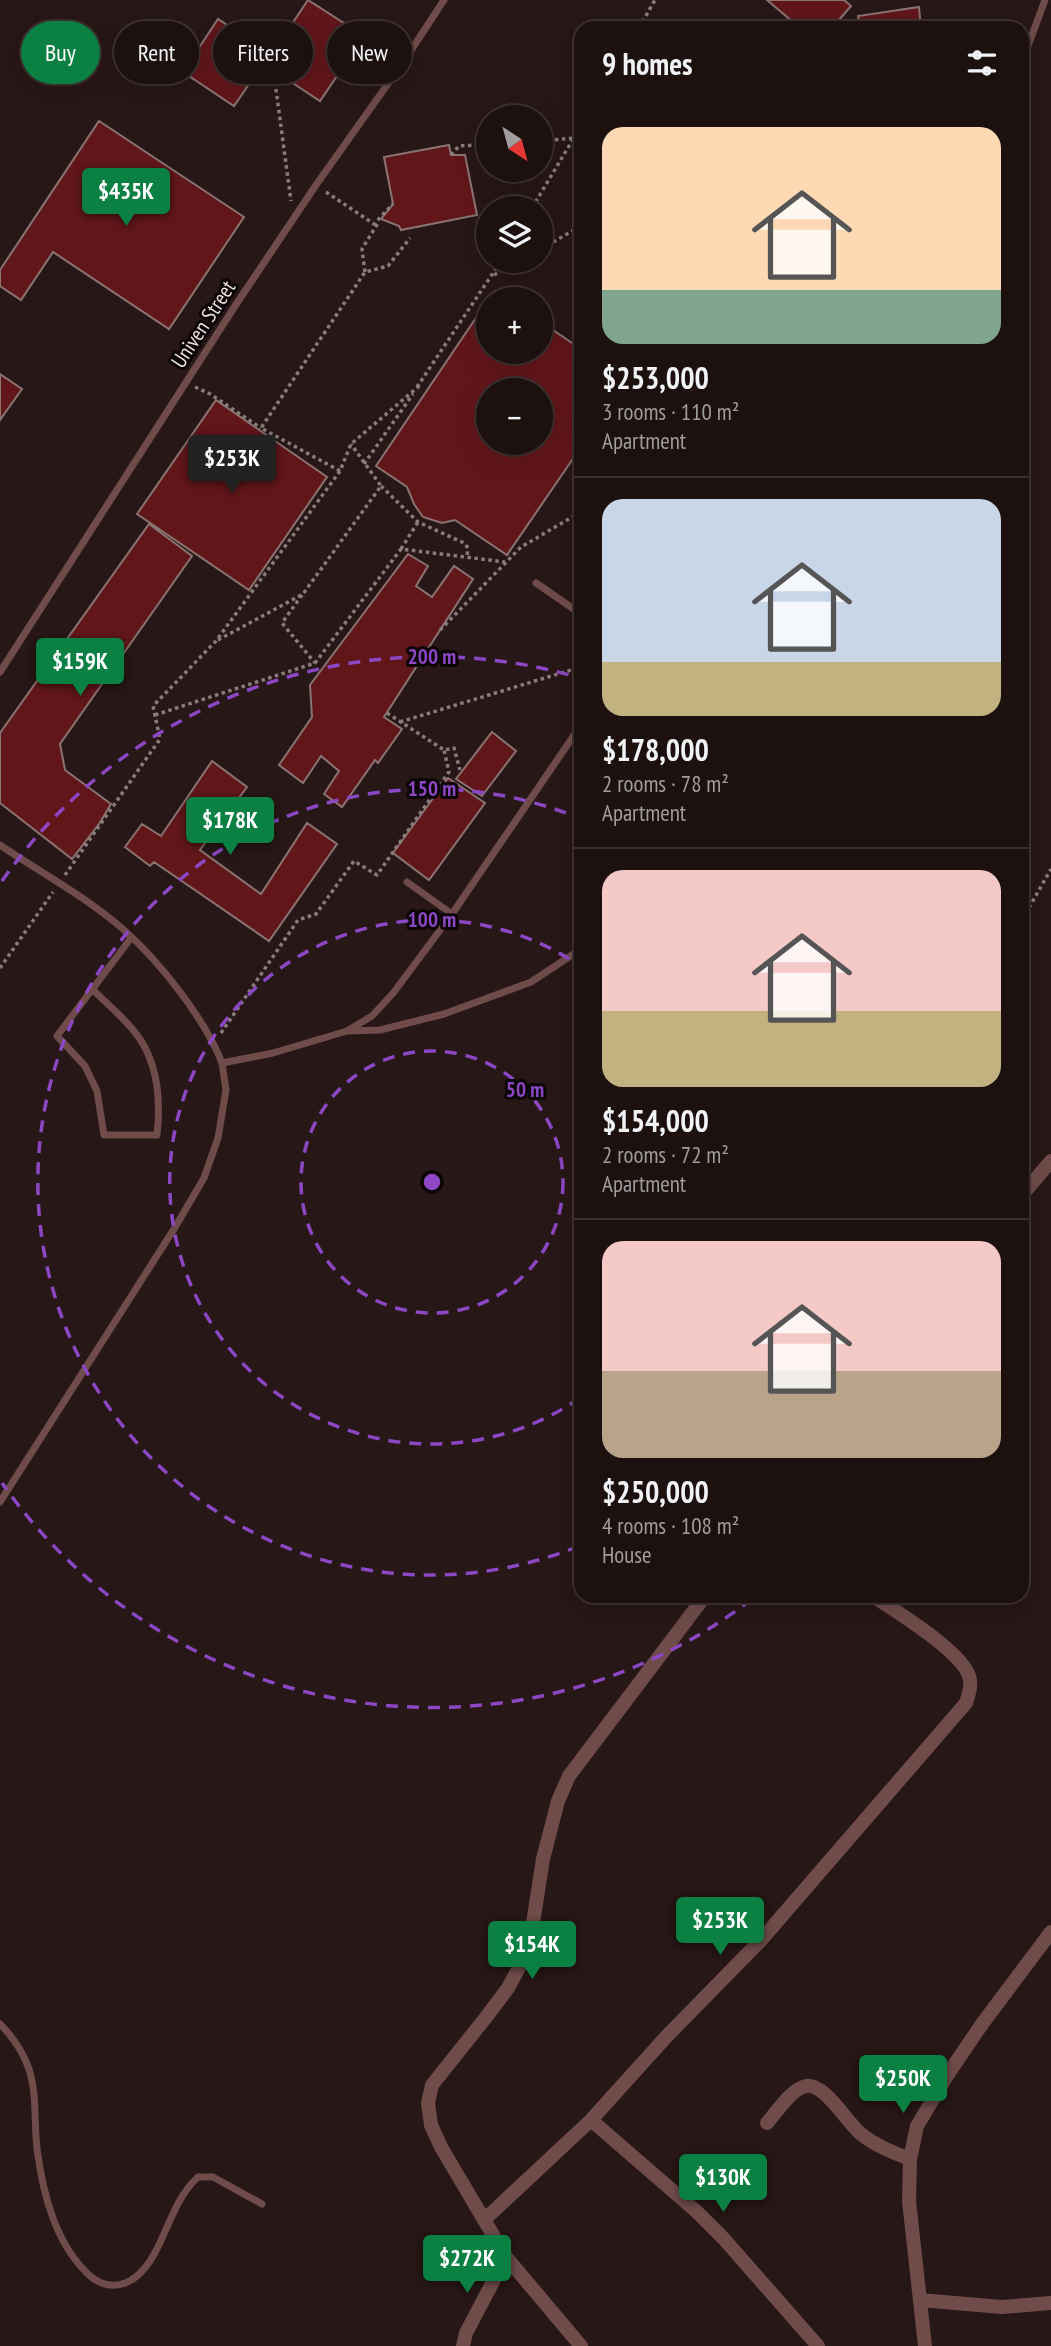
<!DOCTYPE html>
<meta charset="utf-8">
<style>
:root{--surface:#1d1110;--page:#2a1f1e;--text:#f1f3f6;--muted:#a09d9f;--line:#3b3130;--accent:#0b8043}
body{margin:0;font-family:"PT Sans Narrow",sans-serif;background:var(--page);color:var(--text);height:100vh;display:flex;flex-direction:column;font-size:26px;white-space:nowrap}
*{box-sizing:border-box;margin:0}
p{font-size:23px;color:var(--muted)}
.icon{flex:none;width:38px;height:38px;fill:none;stroke:currentColor;stroke-width:2;stroke-linecap:round;stroke-linejoin:round}
.map{position:relative;flex:1;overflow:hidden}
.sheet{position:absolute;left:574px;top:21px;width:455px;height:1582px;display:flex;flex-direction:column;background:var(--surface);border-radius:21px;box-shadow:0 7px 28px #0002,0 0 0 2px var(--line)}
.sheet>*{flex:none}
.top-card{position:absolute;left:21px;top:21px;width:448px;height:63px;display:flex;gap:14px}
.needle{width:46px;rotate:144deg}
.fabs{position:absolute;left:476px;top:105px;display:grid;gap:14px}
.fabs a{display:grid;place-items:center;width:77px;height:77px;border-radius:50%;background:var(--surface);box-shadow:0 7px 28px #0002,0 0 0 2px var(--line);font-size:35px}
.price{position:absolute;translate:-50% -60px;padding:0 16px;border-radius:7px;background:var(--accent);color:#fff;font-size:23px;line-height:46px;filter:drop-shadow(0 2px 4px #0008)}
.price::after{content:'';position:absolute;left:50%;top:42px;width:21px;height:16px;margin-left:-10px;background:inherit;clip-path:polygon(0 0,100% 0,50% 100%)}
.price.active{background:#222;color:#fff}
ul{padding:0;list-style:none}
li{display:grid;align-content:center;gap:14px;height:371px;padding:0 28px}
li+li{border-top:2px solid var(--line)}
li span{display:grid;place-items:center;height:217px;border-radius:21px;color:#555}
li>.icon{margin-inline-start:auto}
span .icon{width:126px;height:126px;fill:#fffc;stroke-width:1}
li b{font-size:30px}
h2{display:flex;justify-content:space-between;align-items:center;height:84px;padding:0 28px;font-size:30px}
.chip{padding:0 24px;border-radius:32px;background:var(--surface);box-shadow:0 7px 28px #0002,0 0 0 2px var(--line);font-size:24px;line-height:63px}
.chip.active{background:var(--accent);color:#fff}
.map>svg:first-child{display:block}
.building{fill:#61161a;stroke:#897472;stroke-width:2;fill-rule:evenodd}
.lines{fill:none;stroke-linecap:round;stroke-linejoin:round}
.path{stroke:#8a7c7b;stroke-width:3.5;stroke-dasharray:3.5 3.5;stroke-linecap:butt}
.service{stroke:#6f4c4a;stroke-width:7}
.minor{stroke:#6f4c4a;stroke-width:14}
.ring{fill:none;stroke:#8c47c4;stroke-width:3.5;stroke-dasharray:12 9}
.labels{text-anchor:middle;dominant-baseline:central;stroke-width:6;stroke-linejoin:round;paint-order:stroke}
.street-label{font-size:21px;fill:#ede2e1;stroke:#0b0505}
.centre{fill:#8c47c4;stroke:#0b0505;stroke-width:3.5}
.ring-label{font-size:21px;text-anchor:middle;font-weight:bold;fill:#8c47c4;stroke:#0b0505;stroke-width:6;stroke-linejoin:round;paint-order:stroke}
</style>
<div class="map">
<svg width="1051" height="2346" viewBox="0 0 1051 2346">
<rect width="100%" height="100%" fill="#271716"/>
<path class="building" d="M308,0L364,36L320,101L285,78L275,82L258,71L234,106L183,72L218,19L257,45L261,50L277,46Z
M767,0H844L851,6L832,28H800Z
M919,7L921,28H860L858,16Z
M99,121L244,217L169,329L53,252L21,300L0,286V270Z
M449,145L451,155H465L477,215L401,230L399,226L381,219L393,204L384,157Z
M495,291L507,299H489Z
M488,300V352H541V322L581,349V447L507,555L455,520L442,523L423,517L414,504L407,487L376,466ZM488,390H541V443H488Z
M0,374L22,389L0,420Z
M216,400L327,477L249,590L137,514Z
M149,524L192,556L60,744L65,770L111,804L99,824L72,859L0,803V733Z
M408,554L428,566L416,586L432,597L454,566L473,579L384,717L402,729L378,763L375,760L342,807L324,794L339,771L321,756L303,783L279,765L312,717L310,685Z
M492,732L516,751L482,796L456,779Z
M212,761L247,787L200,850L261,894L307,823L337,844L269,941L154,862L150,866L125,847L142,824L161,836Z
M448,778L485,803L429,880L393,853Z"/>
<g class="lines">
<path class="path" d="M639,28L655,0
M275,82L291,201
M541,141L574,138
M451,155L459,146L488,144
M326,192L374,224L393,204
M532,208L581,126
M541,249L581,226
M365,272L362,249L378,223
M494,275L519,261
M195,387L210,394L261,428
M417,387L501,261
M364,464L413,394
M340,471L261,428L365,272L388,266L410,238
M381,486L418,522L464,543L468,548L467,557
M401,549L418,522
M302,595L282,623L315,663
M440,630L521,547L574,516
M218,640L303,594L381,486L351,444
M387,713L444,750L454,748L460,770
M155,715L315,663L401,549L505,562
M400,722L581,667
M65,875L160,739L153,706L216,641L340,471L351,444L418,387L421,390
M1022,920L1051,869
M0,968L53,892
M221,1033L298,920L316,914L354,861L377,875L449,772L444,750"/>
<path class="service" d="M1022,62L1045,0
M536,583L581,614
M0,672L235,306L316,185L402,64L444,0
M0,845C41,873 87,897 124,930C160,962 205,1019 222,1063
M407,882L452,914
M92,989C106,1003 122,1016 134,1031C158,1060 161,1099 157,1135H104L97,1091L85,1066L57,1036L131,938
M348,1031L380,1030L444,1014L531,982L581,949
M0,1502L174,1229L204,1178L218,1138L226,1090L222,1063L273,1053L347,1031L372,1016L394,992L452,914L581,725
M0,2024C13,2037 23,2052 29,2069C37,2094 34,2122 37,2149C43,2194 55,2243 89,2275C103,2288 121,2289 137,2276C165,2252 168,2204 198,2177H213L262,2204"/>
<path class="minor" d="M1022,1195L1051,1161
M591,2120L696,2211L724,2239L818,2346
M767,2123C777,2112 791,2089 806,2086C825,2083 847,2123 861,2134C876,2146 892,2152 910,2159
M484,2220L591,2120L666,2037L762,1939L966,1703C969,1693 972,1686 969,1676C961,1651 897,1612 873,1596
M920,2300L1002,2307L1051,2303
M463,2346L466,2333L506,2257
M581,2346L506,2257L441,2147L431,2125L428,2103L432,2085L487,2016L508,1988L521,1964L533,1923L543,1859L558,1801L569,1776L705,1596
M925,2346L909,2201L910,2159L917,2126L950,2071L982,2024L1051,1932"/>
</g>
<g class="ring">
<circle cx="432" cy="1182" r="131"/>
<path d="M580 1398A262 262 0 1 1 580 966"/>
<path d="M579 1546A393 393 0 1 1 579 818"/>
<path d="M752 1599A525 525 0 0 1 2 1483M2 881A525 525 0 0 1 577 677"/>
</g>
<g class="labels">
<g class="street-label">
<text transform="translate(203 324) rotate(-57)">Univen Street</text>
</g>
</g>
<circle cx="432" cy="1182" r="10" class="centre"/>
<g class="ring-label">
<text x="432" y="664">200 m</text>
<text x="432" y="796">150 m</text>
<text x="432" y="927">100 m</text>
<text x="525" y="1097">50 m</text>
</g>
</svg>
<div class="fabs">
<a><svg class="needle" viewBox="-14 -14 28 28"><path d="M0-13l5 13h-10z" fill="#e53935"/><path d="M0 13l5-13h-10z" fill="#a09d9f"/></svg></a>
<a><svg class="icon" aria-label="layers" viewBox="0 0 24 24"><path d="M12 4l9 5-9 5-9-5zM3 14l9 5 9-5"/></svg></a>
<a>+</a>
<a>−</a>
</div>
<b class="price" style="left:126px;top:228px">$435K</b>
<b class="price active" style="left:232px;top:495px">$253K</b>
<b class="price" style="left:80px;top:698px">$159K</b>
<b class="price" style="left:230px;top:857px">$178K</b>
<b class="price" style="left:720px;top:1957px">$253K</b>
<b class="price" style="left:532px;top:1981px">$154K</b>
<b class="price" style="left:903px;top:2115px">$250K</b>
<b class="price" style="left:723px;top:2214px">$130K</b>
<b class="price" style="left:467px;top:2295px">$272K</b>
<div class="top-card">
<a class="chip active">Buy</a>
<a class="chip">Rent</a>
<a class="chip">Filters</a>
<a class="chip">New</a>
</div>
<section class="sheet">
<h2>9 homes<svg class="icon" aria-label="filters" viewBox="0 0 24 24"><path d="M4 7h16M4 17h16"/><circle cx="9" cy="7" r="2"/><circle cx="15" cy="17" r="2"/></svg></h2>
<ul>
<li><span style="background:linear-gradient(#ffd9b3 75%,#7fa58c 0)"><svg class="icon" aria-label="home" viewBox="0 0 24 24"><path d="M3 11l9-7 9 7M6 9v11h12V9"/></svg></span><div><b>$253,000</b><p>3 rooms · 110 m²</p><p>Apartment</p></div></li>
<li><span style="background:linear-gradient(#c9d6e8 75%,#c2b280 0)"><svg class="icon" aria-label="home" viewBox="0 0 24 24"><path d="M3 11l9-7 9 7M6 9v11h12V9"/></svg></span><div><b>$178,000</b><p>2 rooms · 78 m²</p><p>Apartment</p></div></li>
<li><span style="background:linear-gradient(#f6c9c9 65%,#c2b280 0)"><svg class="icon" aria-label="home" viewBox="0 0 24 24"><path d="M3 11l9-7 9 7M6 9v11h12V9"/></svg></span><div><b>$154,000</b><p>2 rooms · 72 m²</p><p>Apartment</p></div></li>
<li><span style="background:linear-gradient(#f6c9c9 60%,#b9a48a 0)"><svg class="icon" aria-label="home" viewBox="0 0 24 24"><path d="M3 11l9-7 9 7M6 9v11h12V9"/></svg></span><div><b>$250,000</b><p>4 rooms · 108 m²</p><p>House</p></div></li>
</ul>
</section>
</div>
